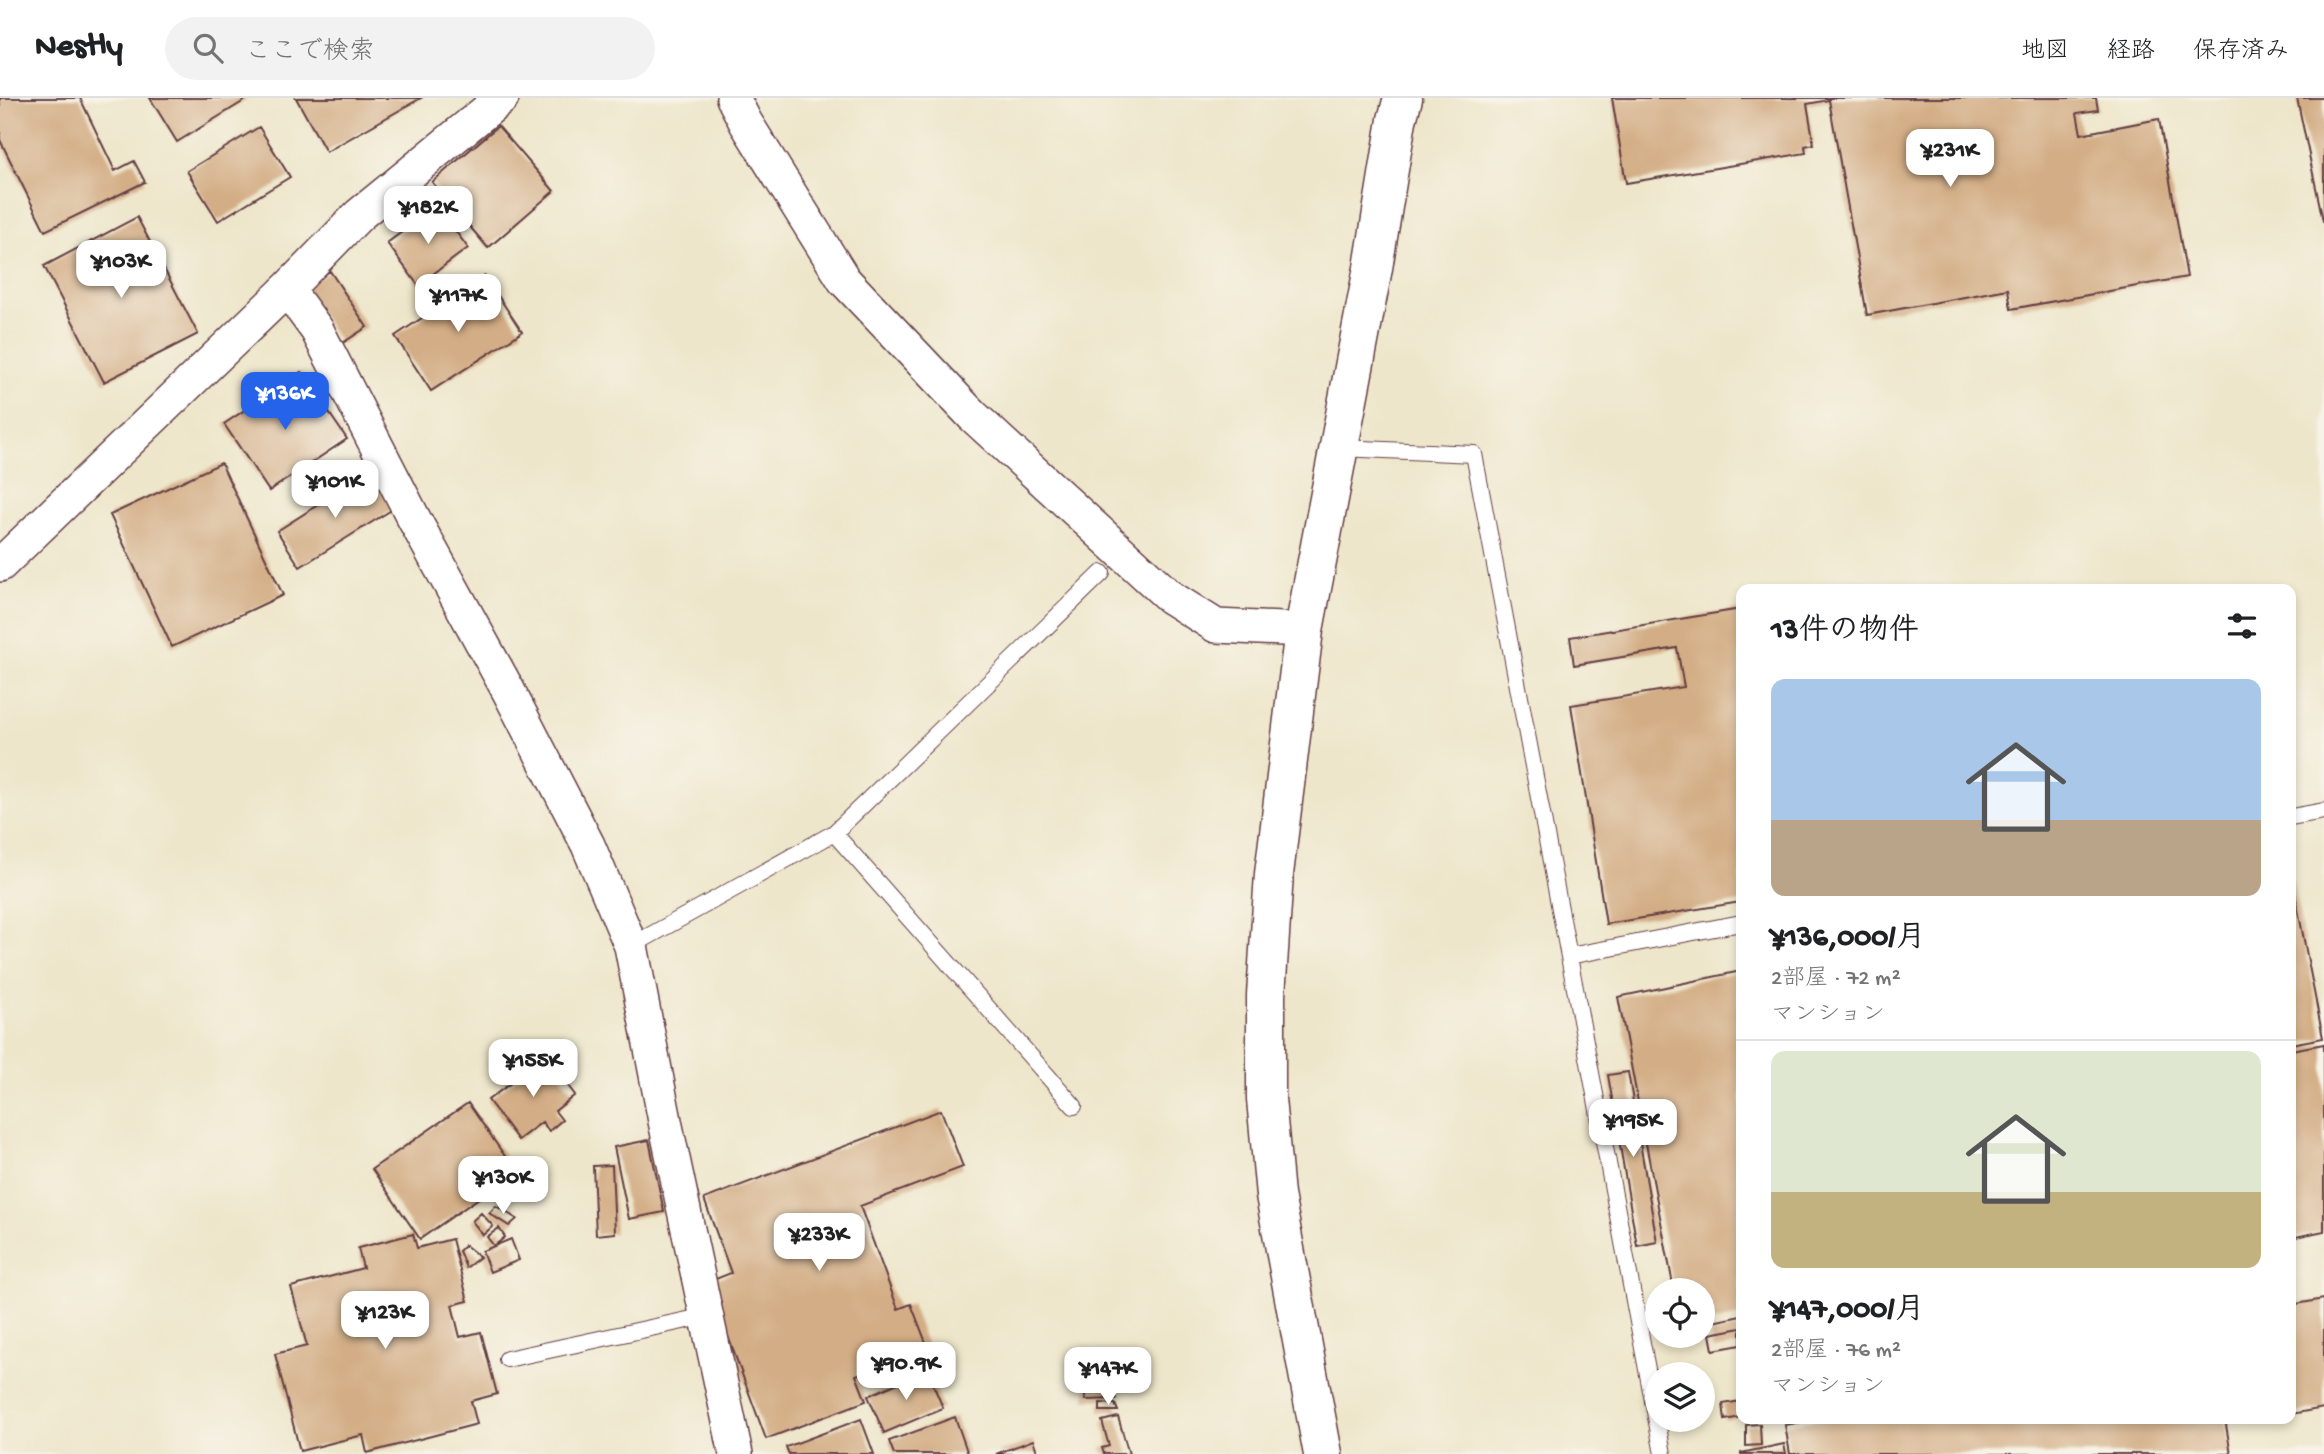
<!DOCTYPE html>
<html lang="ja">
<meta charset="utf-8">
<style>
:root{--surface:#fff;--page:#f2f2f2;--text:#202124;--muted:#757577;--line:#e0e0e0;--accent:#2563eb}
body{margin:0;font-family:"Gochi Hand","Klee One",sans-serif;background:var(--page);color:var(--text);height:100vh;display:flex;flex-direction:column;font-size:26px;white-space:nowrap}
*{box-sizing:border-box;margin:0}
p{font-size:23px;color:var(--muted)}
.icon{flex:none;width:38px;height:38px;fill:none;stroke:currentColor;stroke-width:2;stroke-linecap:round;stroke-linejoin:round}
.map{position:relative;flex:1;overflow:hidden}
.details{position:absolute;left:1736px;top:486px;width:560px;height:840px;display:flex;flex-direction:column;background:var(--surface);border-radius:14px;box-shadow:0 4px 10px #0003}
.details>*{flex:none}
.tools{position:absolute;left:1645px;top:1180px;display:grid;gap:14px}
.tools a{display:grid;place-items:center;width:70px;height:70px;border-radius:50%;background:var(--surface);box-shadow:0 4px 10px #0003;font-size:35px}
.price{position:absolute;translate:-50% -60px;padding:0 16px;border-radius:14px;background:#fff;color:#222;font-size:23px;line-height:46px;filter:drop-shadow(0 2px 4px #0008)}
.price::after{content:'';position:absolute;left:50%;top:42px;width:21px;height:16px;margin-left:-10px;background:inherit;clip-path:polygon(0 0,100% 0,50% 100%)}
.price.active{background:var(--accent);color:#fff}
ul{padding:0;list-style:none}
li{display:grid;align-content:center;gap:14px;height:371px;padding:0 35px}
li+li{border-top:2px solid var(--line)}
li span{display:grid;place-items:center;height:217px;border-radius:14px;color:#555}
li>.icon{margin-inline-start:auto}
span .icon{width:126px;height:126px;fill:#fffc;stroke-width:1}
li b{font-size:30px}
h2{display:flex;justify-content:space-between;align-items:center;height:84px;padding:0 35px;font-size:30px}
header{display:flex;align-items:center;gap:42px;box-sizing:border-box;height:98px;padding:0 35px;background:var(--surface);border-bottom:2px solid var(--line)}
header strong{font-size:33px}
nav{display:flex;gap:38px;margin-inline-start:auto;font-size:24px}
.search{width:490px;height:63px;background:var(--page);display:flex;align-items:center;gap:18px;box-sizing:border-box;padding:0 24px;border-radius:38px;color:var(--muted);font-size:26px}
.map>svg:first-child{display:block}
.building{fill:#d3ad85}
.lines{fill:none;stroke-linecap:round;stroke-linejoin:round}
.service-casing{stroke:#633d43;stroke-width:18}
.minor-casing{stroke:#633d43;stroke-width:36}
.tertiary-casing{stroke:#633d43;stroke-width:41}
.service{stroke:#fff;stroke-width:16}
.minor{stroke:#fff;stroke-width:33}
.tertiary{stroke:#fff;stroke-width:38}
</style>
<header>
<strong>Nestly</strong>
<div class="search"><svg class="icon" aria-label="search" viewBox="0 0 24 24"><circle cx="10" cy="10" r="6"/><path d="M15 15l6 6"/></svg>ここで検索</div>
<nav><a>地図</a><a>経路</a><a>保存済み</a></nav>
</header>
<div class="map">
<svg width="2324" height="1356" viewBox="0 0 2324 1356">
<rect width="100%" height="100%" fill="#f7f3e8"/>
<filter id="ink" filterUnits="userSpaceOnUse"><feTurbulence type="fractalNoise" baseFrequency=".0143" numOctaves="2"/><feDisplacementMap in="SourceGraphic" scale="14" xChannelSelector="R" yChannelSelector="G"/><feConvolveMatrix kernelMatrix="1 2 1 2 8 2 1 2 1" color-interpolation-filters="sRGB"/></filter>
<filter id="wash" filterUnits="userSpaceOnUse"><feTurbulence type="fractalNoise" baseFrequency=".00686" numOctaves="4" result="noise"/><feDisplacementMap in="SourceGraphic" scale="28" xChannelSelector="R" yChannelSelector="G"/><feGaussianBlur stdDeviation="1.57" result="paint"/><feColorMatrix in="noise" values="0 0 0 0 0 0 0 0 0 0 0 0 0 0 0 0 0 1.4 0 .05"/><feComposite in="paint" operator="in"/></filter>
<g filter="url(#wash)">
<rect width="100%" height="100%" fill="#eee6ca"/>
<g id="blocks">
<path class="building" d="M0,0H80L115,73L134,63L145,84L45,133L0,42Z
M150,0H249L177,44Z
M296,0H421L326,54Z
M1612,0H2096L2098,12L2077,15L2081,36L2159,21L2187,179L2011,211L2008,191L1867,217L1829,2L1807,6L1814,46L1805,48L1806,55L1626,85Z
M2297,0H2324V123H2323Z
M498,28L554,93L488,150L432,84Z
M259,29L290,79L218,123L187,73Z
M437,108L468,150L418,187L387,145Z
M137,119L198,236L104,284L44,168Z
M330,173L367,229L341,246L304,190Z
M485,178L522,234L431,293L395,238Z
M301,274L347,341L269,393L224,326Z
M221,365L283,497L172,549L110,417Z
M370,374L393,411L300,469L277,433Z
M1741,511V804L1606,826L1571,607L1684,589L1677,550L1574,567L1570,539Z
M2291,775L2323,940L2291,946Z
M1741,873V1218L1703,1226V1192H1674L1618,899Z
M2324,946V1133L2291,1140V952Z
M546,959L575,997L555,1013L562,1022L549,1033L542,1024L518,1042L488,1002Z
M1628,974L1657,1144L1637,1148L1608,977Z
M468,1005L516,1074L420,1141L372,1071Z
M941,1012L963,1069L860,1108L898,1211L911,1206L928,1250L856,1277L866,1303L766,1341L708,1184L731,1175L704,1101Z
M649,1042L664,1114L629,1121L614,1049Z
M612,1067L615,1135L596,1137L593,1068Z
M496,1108L517,1121L509,1128L489,1115Z
M481,1115L493,1128L483,1137L472,1123Z
M499,1130L505,1139L494,1148L487,1139Z
M413,1136L417,1150L452,1141L468,1203L452,1207L460,1239L481,1234L497,1296L471,1303L477,1326L367,1355L363,1337L300,1353L275,1256L307,1248L291,1189L363,1170L358,1150Z
M511,1141L519,1162L490,1174L482,1153Z
M465,1147L480,1159L466,1170L459,1153Z
M2324,1201V1310L2291,1316V1207Z
M1741,1230V1247L1713,1252L1710,1236Z
M927,1272L943,1310L884,1335L868,1298Z
M1112,1287L1116,1301L1085,1302L1086,1290Z
M1741,1303V1319L1725,1322L1723,1306Z
M1100,1305L1115,1306L1118,1313H1100Z
M955,1319L968,1356H894L889,1343Z
M1118,1319L1129,1356H1104L1102,1350L1109,1348L1102,1323Z
M861,1321L874,1356H789L786,1349Z
M1819,1321H2225L2231,1356H1790L1785,1327Z
M1760,1326L1761,1347L1746,1348V1327Z
M1033,1342L1038,1356H996Z
M1784,1346L1786,1356H1741V1355Z"/>
</g>
</g>
<g filter="url(#ink)">
<use href="#blocks" fill-opacity="0" stroke="#633d43" stroke-width="2"/>
<g class="lines">
<defs>
<path id="service" d="M1340,350L1474,356L1663,1356
M2291,719L2324,713
M834,735L1074,1008
M631,848L834,735L1102,475
M1569,858L1741,825
M507,1261L706,1218"/>
<path id="minor" d="M733,0L746,25L844,182L972,317L1170,499L1216,528L1304,532
M287,191L317,232L414,421L508,592L588,747L631,848L666,1028L736,1356
M0,467L287,191L359,117L502,0"/>
<path id="tertiary" d="M1323,1356L1275,1097L1266,1001V897L1274,776L1304,532L1373,170L1397,22L1403,0"/>
</defs>
<use href="#service" class="service-casing"/>
<use href="#minor" class="minor-casing"/>
<use href="#tertiary" class="tertiary-casing"/>
<use href="#service" class="service"/>
<use href="#minor" class="minor"/>
<use href="#tertiary" class="tertiary"/>
</g>
</g>
</svg>
<div class="tools">
<a><svg class="icon" aria-label="locate" viewBox="0 0 24 24"><circle cx="12" cy="12" r="6"/><path d="M12 2v4M12 18v4M2 12h4M18 12h4"/></svg></a>
<a><svg class="icon" aria-label="layers" viewBox="0 0 24 24"><path d="M12 4l9 5-9 5-9-5zM3 14l9 5 9-5"/></svg></a>
</div>
<b class="price" style="left:1950px;top:91px">¥231K</b>
<b class="price" style="left:428px;top:148px">¥182K</b>
<b class="price" style="left:121px;top:202px">¥103K</b>
<b class="price" style="left:458px;top:236px">¥117K</b>
<b class="price active" style="left:285px;top:334px">¥136K</b>
<b class="price" style="left:335px;top:422px">¥101K</b>
<b class="price" style="left:533px;top:1001px">¥155K</b>
<b class="price" style="left:1633px;top:1061px">¥195K</b>
<b class="price" style="left:503px;top:1118px">¥130K</b>
<b class="price" style="left:819px;top:1175px">¥233K</b>
<b class="price" style="left:385px;top:1253px">¥123K</b>
<b class="price" style="left:906px;top:1304px">¥90.9K</b>
<b class="price" style="left:1108px;top:1309px">¥147K</b>
<section class="details">
<h2>13件の物件<svg class="icon" aria-label="filters" viewBox="0 0 24 24"><path d="M4 7h16M4 17h16"/><circle cx="9" cy="7" r="2"/><circle cx="15" cy="17" r="2"/></svg></h2>
<ul>
<li><span style="background:linear-gradient(#a9c7e8 65%,#b9a48a 0)"><svg class="icon" aria-label="home" viewBox="0 0 24 24"><path d="M3 11l9-7 9 7M6 9v11h12V9"/></svg></span><div><b>¥136,000/月</b><p>2部屋 · 72 m²</p><p>マンション</p></div></li>
<li><span style="background:linear-gradient(#dfe7d0 65%,#c2b280 0)"><svg class="icon" aria-label="home" viewBox="0 0 24 24"><path d="M3 11l9-7 9 7M6 9v11h12V9"/></svg></span><div><b>¥147,000/月</b><p>2部屋 · 76 m²</p><p>マンション</p></div></li>
</ul>
</section>
</div>
